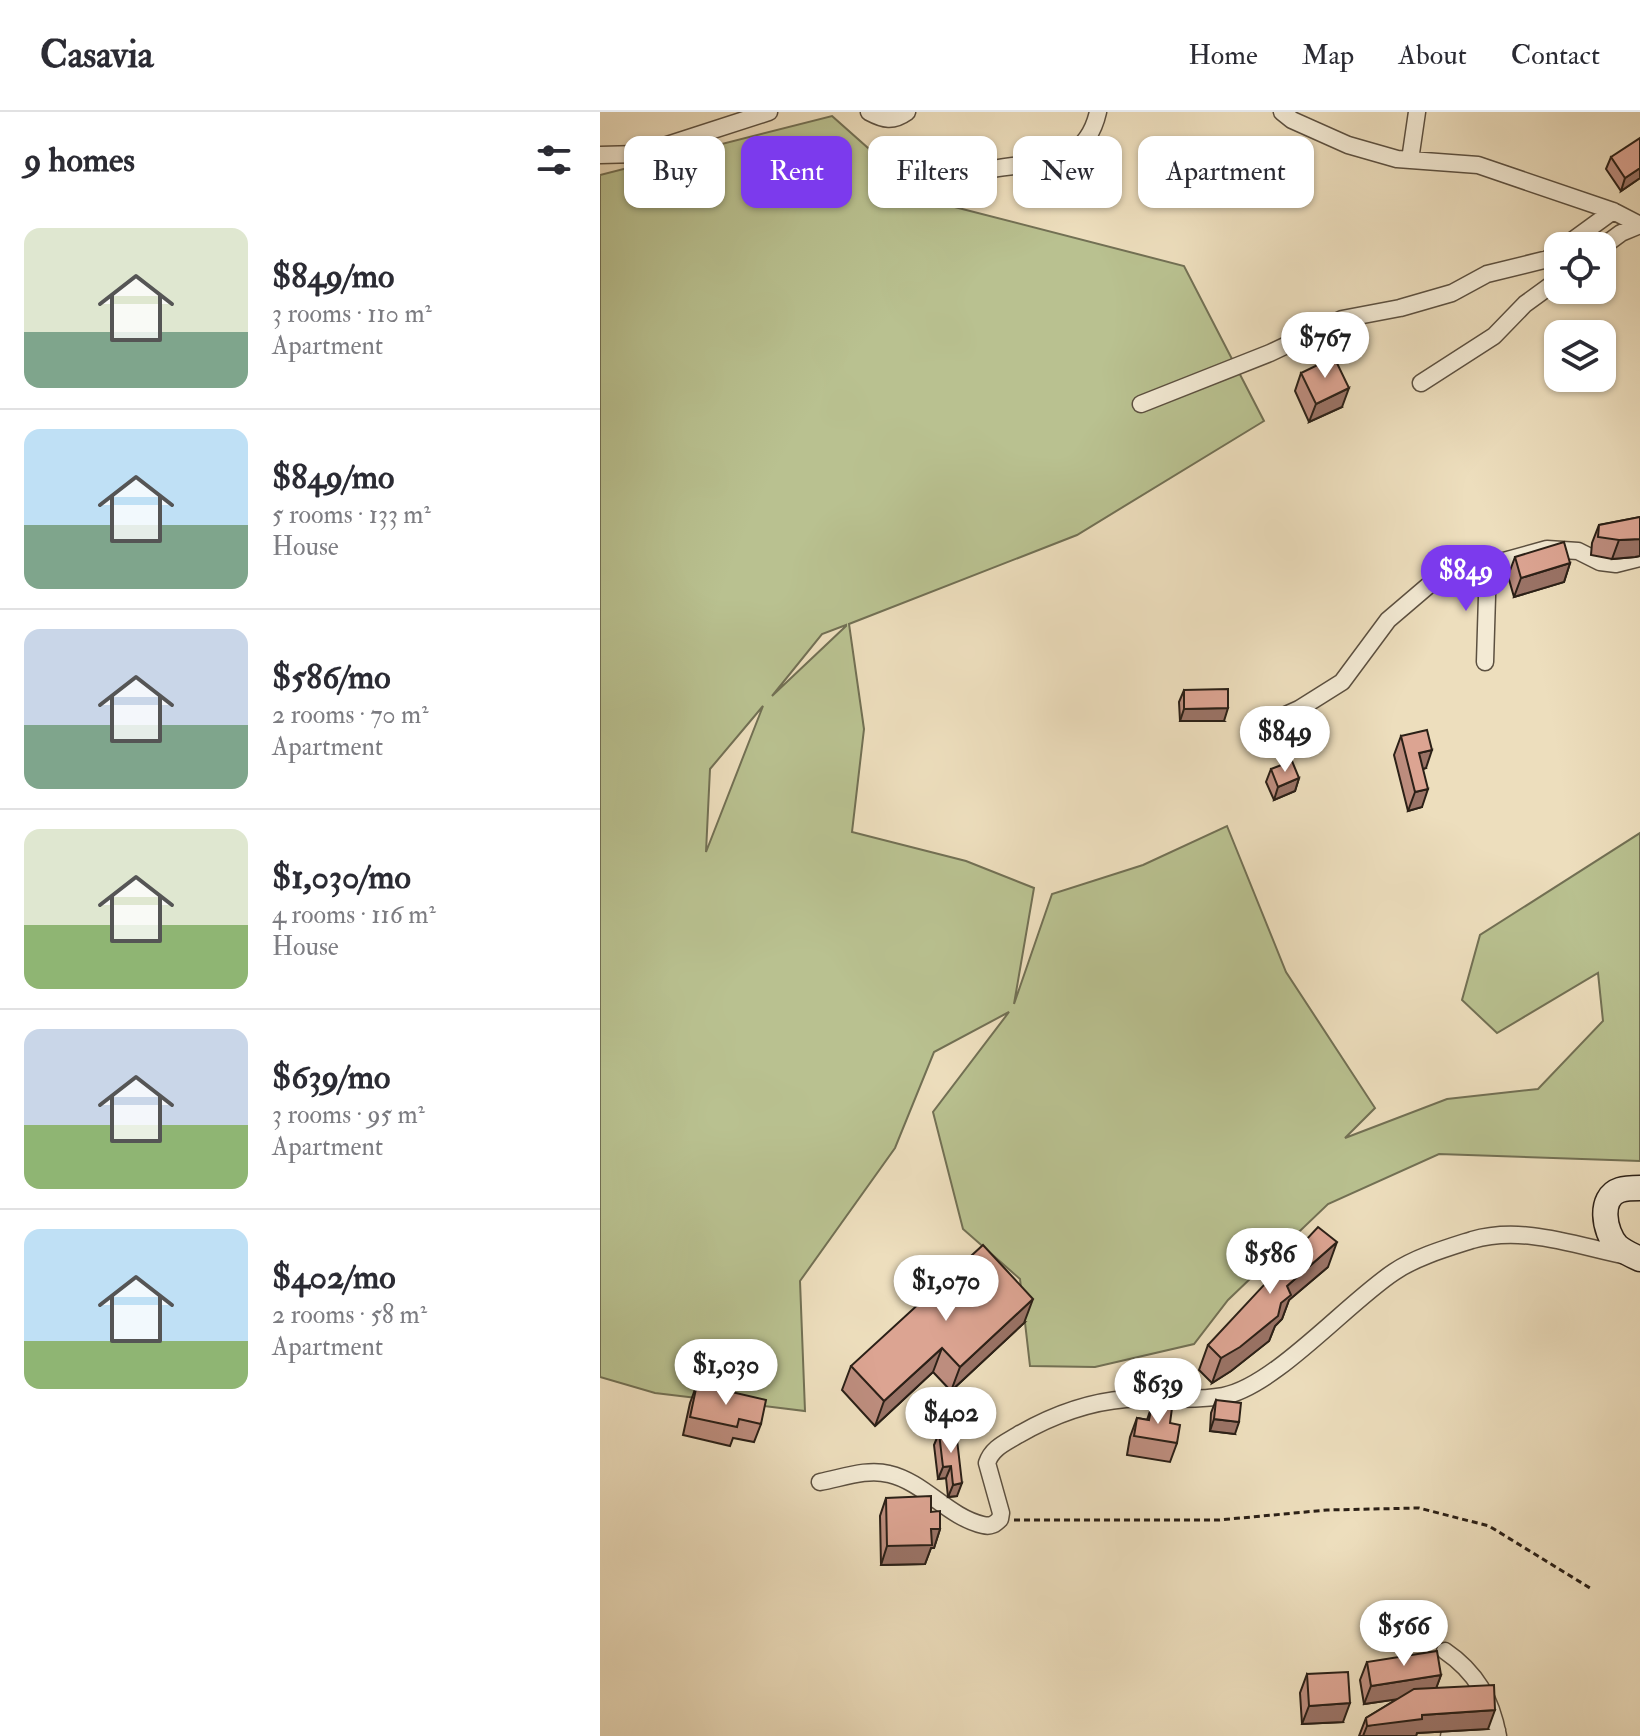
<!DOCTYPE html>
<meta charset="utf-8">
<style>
:root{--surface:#fff;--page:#f2f2f3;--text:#2b2b33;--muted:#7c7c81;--line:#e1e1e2;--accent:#7c3aed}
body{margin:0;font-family:"IM FELL Double Pica",serif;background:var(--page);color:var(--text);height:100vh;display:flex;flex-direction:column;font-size:30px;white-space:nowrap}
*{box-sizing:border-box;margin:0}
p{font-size:26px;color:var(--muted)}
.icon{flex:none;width:44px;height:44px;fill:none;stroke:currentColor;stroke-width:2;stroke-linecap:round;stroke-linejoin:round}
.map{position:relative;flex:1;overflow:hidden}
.details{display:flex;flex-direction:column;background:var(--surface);width:600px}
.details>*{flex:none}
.top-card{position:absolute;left:24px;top:24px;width:760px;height:72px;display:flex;gap:16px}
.buttons{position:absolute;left:944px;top:120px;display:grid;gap:16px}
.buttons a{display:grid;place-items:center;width:72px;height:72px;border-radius:16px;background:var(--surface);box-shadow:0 2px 6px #0004;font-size:40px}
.price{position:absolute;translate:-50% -68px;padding:0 18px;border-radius:28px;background:#fff;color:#222;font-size:26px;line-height:52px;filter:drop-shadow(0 2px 4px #0008)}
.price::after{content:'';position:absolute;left:50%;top:48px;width:24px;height:18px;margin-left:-12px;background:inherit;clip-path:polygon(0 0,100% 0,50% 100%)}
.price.on{background:var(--accent);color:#fff}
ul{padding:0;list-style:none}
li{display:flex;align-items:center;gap:24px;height:200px;padding:0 24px}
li+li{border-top:2px solid var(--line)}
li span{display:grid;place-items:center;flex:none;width:224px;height:160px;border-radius:16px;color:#555}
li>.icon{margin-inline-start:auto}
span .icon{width:96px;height:96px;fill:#fffc;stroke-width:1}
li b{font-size:34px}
h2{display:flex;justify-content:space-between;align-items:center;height:96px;padding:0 24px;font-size:34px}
.tag{padding:0 28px;border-radius:16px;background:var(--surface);box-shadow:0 2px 6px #0004;font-size:28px;line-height:72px}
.tag.on{background:var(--accent);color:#fff}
header{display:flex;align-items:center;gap:48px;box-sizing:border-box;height:112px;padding:0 40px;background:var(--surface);border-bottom:2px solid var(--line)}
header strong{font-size:38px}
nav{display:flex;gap:44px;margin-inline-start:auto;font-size:28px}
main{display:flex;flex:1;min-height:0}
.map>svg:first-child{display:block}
.green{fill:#b9c190;stroke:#727054;stroke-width:2;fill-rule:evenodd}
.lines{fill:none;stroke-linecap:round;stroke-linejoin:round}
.minor-casing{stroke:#5c5040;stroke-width:19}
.secondary-casing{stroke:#2b2017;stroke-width:27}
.path{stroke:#2b2017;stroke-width:3;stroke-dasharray:6 4;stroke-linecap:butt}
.minor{stroke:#f3ead4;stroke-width:16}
.secondary{stroke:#f3ead4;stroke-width:24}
.wall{fill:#bd8d7e;stroke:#2b2017;stroke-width:2}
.shaded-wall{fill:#9a7366;stroke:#2b2017;stroke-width:2}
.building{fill:#dca492;stroke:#2b2017;stroke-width:2}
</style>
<header>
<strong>Casavia</strong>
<nav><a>Home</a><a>Map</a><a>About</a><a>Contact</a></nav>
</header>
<main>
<section class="details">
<h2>9 homes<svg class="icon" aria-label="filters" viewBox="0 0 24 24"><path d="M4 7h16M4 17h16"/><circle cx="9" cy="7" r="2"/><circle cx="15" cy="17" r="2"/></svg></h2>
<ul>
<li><span style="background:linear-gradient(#dfe7d0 65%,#7fa58c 0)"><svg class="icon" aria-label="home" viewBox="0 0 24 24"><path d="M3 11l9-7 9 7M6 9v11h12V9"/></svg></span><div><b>$849/mo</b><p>3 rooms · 110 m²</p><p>Apartment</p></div></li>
<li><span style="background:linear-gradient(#bfe0f5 60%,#7fa58c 0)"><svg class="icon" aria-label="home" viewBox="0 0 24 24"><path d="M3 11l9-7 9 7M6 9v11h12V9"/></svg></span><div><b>$849/mo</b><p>5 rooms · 133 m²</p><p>House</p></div></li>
<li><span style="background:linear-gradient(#c9d6e8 60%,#7fa58c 0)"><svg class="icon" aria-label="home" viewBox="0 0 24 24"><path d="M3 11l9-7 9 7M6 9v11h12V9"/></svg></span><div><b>$586/mo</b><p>2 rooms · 70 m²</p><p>Apartment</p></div></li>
<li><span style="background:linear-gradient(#dfe7d0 60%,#8fb573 0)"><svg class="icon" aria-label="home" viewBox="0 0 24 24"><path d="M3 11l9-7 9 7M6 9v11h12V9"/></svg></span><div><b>$1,030/mo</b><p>4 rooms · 116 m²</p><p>House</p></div></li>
<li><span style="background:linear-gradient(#c9d6e8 60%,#8fb573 0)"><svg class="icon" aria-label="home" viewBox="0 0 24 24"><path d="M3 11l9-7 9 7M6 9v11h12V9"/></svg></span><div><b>$639/mo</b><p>3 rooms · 95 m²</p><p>Apartment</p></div></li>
<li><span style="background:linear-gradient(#bfe0f5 70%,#8fb573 0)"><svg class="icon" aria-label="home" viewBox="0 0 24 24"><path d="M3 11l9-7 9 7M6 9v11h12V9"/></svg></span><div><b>$402/mo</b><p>2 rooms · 58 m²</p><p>Apartment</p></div></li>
</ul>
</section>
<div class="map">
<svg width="1040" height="1624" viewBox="0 0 1040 1624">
<rect width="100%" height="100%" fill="#eddebd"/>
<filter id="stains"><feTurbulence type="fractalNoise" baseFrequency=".0025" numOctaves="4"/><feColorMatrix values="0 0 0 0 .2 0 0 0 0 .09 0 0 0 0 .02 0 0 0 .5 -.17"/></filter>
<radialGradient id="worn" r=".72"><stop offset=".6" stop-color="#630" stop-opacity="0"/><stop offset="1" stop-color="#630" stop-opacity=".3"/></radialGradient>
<path class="green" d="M232,4L268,36L300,81L584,154L664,309L477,423L249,512L264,617L252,720L366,749L434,776L414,892L452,782L543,753L627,714L686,860L775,996L745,1026L847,987L938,977L1003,909L998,861L897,921L862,888L880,823L1040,721V1049L839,1042L728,1092L628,1188L594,1232L495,1255L430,1254L420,1167L363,1117L333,1000L409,900L334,940L295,1036L200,1169L205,1299L55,1281L0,1265V63ZM246,513V514L172,584L222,522ZM163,594L106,740L110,657Z"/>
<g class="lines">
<defs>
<path id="minor" d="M269,0C284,8 293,10 307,0
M682,0L692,8L748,33L797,47L878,53L1013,99L1040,113
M0,43L39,42L169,0
M810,48L817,0
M329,82C350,74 372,62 393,57C439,48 485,57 498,0
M965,134L1013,99
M1002,135L1021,121L1040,113
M821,271L894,224L925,192L958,168
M541,292L670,241L742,207L800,196L852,181L887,162L948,147L958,139
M885,550L888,451
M656,609L679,606L699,597L742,570L788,508L829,473L846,465L947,437L978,439L1000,450L1016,452L1040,446
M220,1370C242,1366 267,1356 289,1362C324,1370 348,1405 383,1413C391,1415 395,1412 400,1407L401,1401L387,1351C392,1336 405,1331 418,1323C451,1304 487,1290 526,1287C558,1284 591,1290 623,1284C674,1275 747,1191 794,1160C816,1145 847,1136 872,1128C923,1113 977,1134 1027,1144
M845,1539C876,1560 891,1587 898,1624
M849,1624L897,1618"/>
<path id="secondary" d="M1040,1076C1034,1076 1026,1076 1020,1078C998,1085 1004,1120 1017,1134C1023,1139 1033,1144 1040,1147"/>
</defs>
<use href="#minor" class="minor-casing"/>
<use href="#secondary" class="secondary-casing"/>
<path class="path" d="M414,1408H619L727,1398L819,1396L889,1414L990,1476"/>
<use href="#minor" class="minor"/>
<use href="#secondary" class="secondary"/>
</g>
<path class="wall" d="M1011,45L1040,66L1021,79L1006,57Z
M701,261L742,295L709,310L695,279Z
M1040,405V444L1035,445L1012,447L991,443L992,431L999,413Z
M915,445L970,451L964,470L914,485L908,464Z
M584,578L624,609H580L579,590Z
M801,624L826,656L823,657L822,695L808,699L794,643Z
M671,657L699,666L695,679L674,688L666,670Z
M728,1155L689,1188L682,1207L675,1214L669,1229L631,1259L612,1271L599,1258L608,1233Z
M424,1211L351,1279L333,1260L275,1314L242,1278L251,1254Z
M97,1272L161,1312L154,1330L133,1326L130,1334L83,1323L90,1291Z
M616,1288L635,1322L610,1319L611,1301Z
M552,1293L570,1311L577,1331L570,1350L527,1343L530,1325L537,1306L547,1308Z
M356,1319L357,1384L348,1385L346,1366L338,1367L334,1333L339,1321Z
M286,1386L331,1400L340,1417L334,1436H331L325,1452L281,1453L280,1404Z
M767,1550L841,1563L836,1576L888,1617L817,1621L816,1624H759L766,1606L797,1587L764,1592L760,1568Z
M707,1562L743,1610L702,1612L700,1581Z"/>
<path class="shaded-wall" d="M1040,56V66L1021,79L1025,66Z
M749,276L742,295L709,310L716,292Z
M1040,427V444L1035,445L1012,447L1019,428Z
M970,451L964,470L914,485L921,466Z
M628,596L624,609H580L584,597Z
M832,638L826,656L813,660L819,641Z
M699,666L695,679L674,688L678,675Z
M828,677L822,695L808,699L815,680Z
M737,1130L728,1155L689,1188L682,1207L675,1214L669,1229L631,1259L612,1271L621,1246L687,1174Z
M433,1187L424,1211L351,1279L360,1255Z
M342,1236L333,1260L275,1314L284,1289Z
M614,1307L639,1310L635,1322L610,1319Z
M351,1354L346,1366L338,1367L343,1355Z
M362,1371L357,1384L348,1385L353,1373Z
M331,1417H340L334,1436H331L325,1452L281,1453L287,1434Z
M841,1563L834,1582L764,1592L771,1574Z
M750,1591L743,1610L702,1612L709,1594Z
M895,1598L888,1617L817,1621L816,1624H763L767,1614L822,1603Z"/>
<path class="building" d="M1040,26V56L1025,66L1011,45Z
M734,245L749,276L716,292L701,261Z
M1040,405V427L1019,428L998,425L999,413Z
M964,430L970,451L921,466L915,445Z
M628,577V596L584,597V578Z
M827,618L832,638L819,641L828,677L815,680L801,624Z
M692,649L699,666L678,675L671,657Z
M718,1115L737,1130L687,1174L691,1183L681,1191L678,1204L640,1235L621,1246L608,1233Z
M383,1133L433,1187L360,1255L342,1236L284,1289L251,1254Z
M97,1272L166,1288L161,1312L139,1307L137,1315L90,1305Z
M616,1288L641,1291L639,1310L614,1307Z
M552,1293L572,1296L570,1311L580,1313L577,1331L534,1324L537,1306L549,1308Z
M356,1319L362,1371L353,1373L351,1354L343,1355L339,1321Z
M331,1384V1400L340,1399V1417H331L332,1433L287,1434L286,1386Z
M837,1539L841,1563L771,1574L767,1550Z
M748,1560L750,1591L709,1594L707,1562Z
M894,1573L895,1598L822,1603V1607L767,1614L766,1606L814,1577Z"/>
<rect width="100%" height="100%" filter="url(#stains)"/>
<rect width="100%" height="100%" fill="url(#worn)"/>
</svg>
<div class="buttons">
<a><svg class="icon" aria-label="locate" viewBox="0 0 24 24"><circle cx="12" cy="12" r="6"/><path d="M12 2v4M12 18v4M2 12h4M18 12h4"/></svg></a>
<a><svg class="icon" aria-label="layers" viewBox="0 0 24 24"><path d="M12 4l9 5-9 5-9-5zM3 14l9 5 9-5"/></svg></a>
</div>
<b class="price" style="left:725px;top:268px">$767</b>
<b class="price on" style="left:866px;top:501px">$849</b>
<b class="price" style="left:685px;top:662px">$849</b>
<b class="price" style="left:670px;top:1184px">$586</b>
<b class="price" style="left:346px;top:1211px">$1,070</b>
<b class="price" style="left:126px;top:1295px">$1,030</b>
<b class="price" style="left:558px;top:1314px">$639</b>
<b class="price" style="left:351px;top:1343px">$402</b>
<b class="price" style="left:804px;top:1556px">$566</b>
<div class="top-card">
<a class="tag">Buy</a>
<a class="tag on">Rent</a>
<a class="tag">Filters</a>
<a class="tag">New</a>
<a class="tag">Apartment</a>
</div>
</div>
</main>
